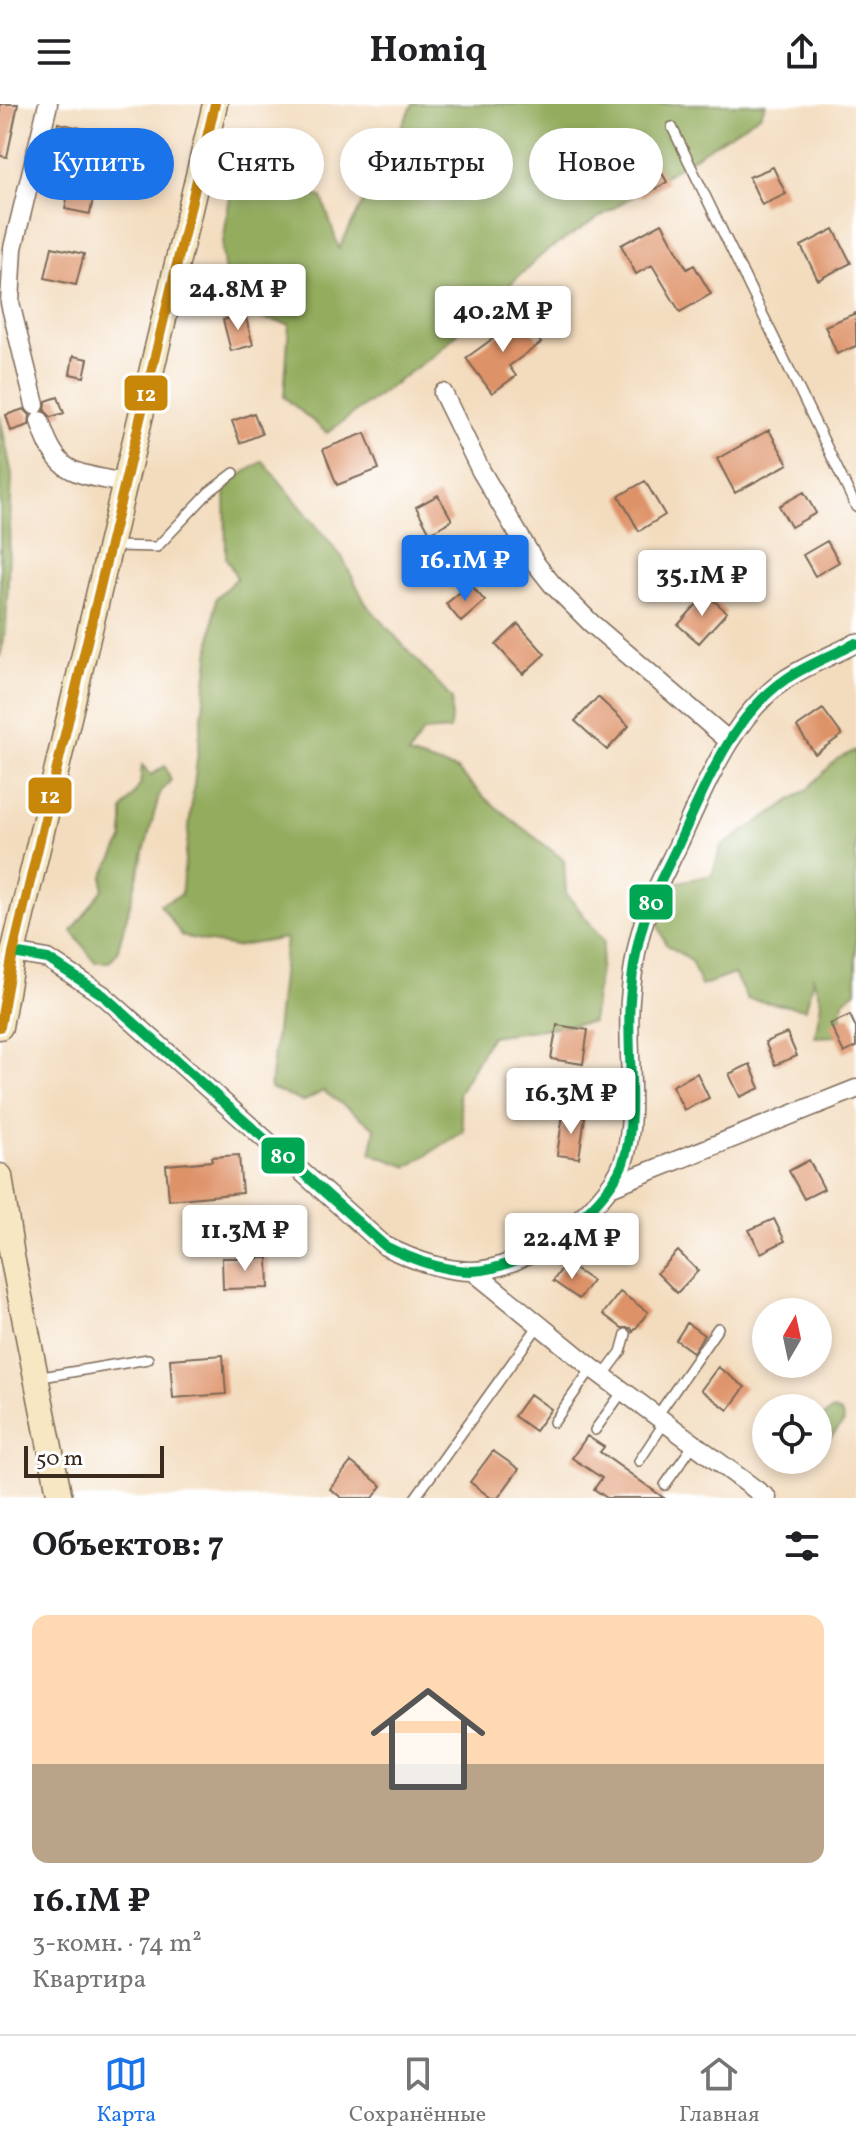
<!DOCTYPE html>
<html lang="ru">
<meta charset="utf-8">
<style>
:root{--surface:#fff;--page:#f6f6f6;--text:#202124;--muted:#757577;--line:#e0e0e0;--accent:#1a73e8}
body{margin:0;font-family:Vollkorn,serif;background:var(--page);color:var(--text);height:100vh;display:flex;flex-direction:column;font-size:30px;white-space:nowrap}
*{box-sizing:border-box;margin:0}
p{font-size:26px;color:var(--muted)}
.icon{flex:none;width:44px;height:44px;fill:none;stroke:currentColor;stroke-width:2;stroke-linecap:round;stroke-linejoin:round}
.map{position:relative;height:1394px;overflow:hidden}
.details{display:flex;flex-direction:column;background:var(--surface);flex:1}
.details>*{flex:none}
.top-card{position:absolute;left:24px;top:24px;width:808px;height:72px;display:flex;gap:16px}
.needle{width:52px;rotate:9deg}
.controls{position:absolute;left:752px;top:1194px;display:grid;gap:16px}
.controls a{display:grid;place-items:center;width:80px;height:80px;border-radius:50%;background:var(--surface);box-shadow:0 4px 12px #0003;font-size:40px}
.scale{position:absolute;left:24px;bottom:20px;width:140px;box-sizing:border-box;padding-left:8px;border:4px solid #3b2a1e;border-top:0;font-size:22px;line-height:28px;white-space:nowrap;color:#3b2a1e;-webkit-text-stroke:6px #fff;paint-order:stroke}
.price{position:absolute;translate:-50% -68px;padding:0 18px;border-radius:8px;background:#fff;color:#222;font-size:26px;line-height:52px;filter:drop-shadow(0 2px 4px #0008)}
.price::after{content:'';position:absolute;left:50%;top:48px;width:24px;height:18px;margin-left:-12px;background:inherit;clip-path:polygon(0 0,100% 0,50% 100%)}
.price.active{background:var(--accent);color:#fff}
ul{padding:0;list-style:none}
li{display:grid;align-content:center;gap:16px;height:424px;padding:0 32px}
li+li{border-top:2px solid var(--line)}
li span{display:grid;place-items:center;height:248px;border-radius:16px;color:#555}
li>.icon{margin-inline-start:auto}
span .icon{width:144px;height:144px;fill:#fffc;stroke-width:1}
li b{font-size:34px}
h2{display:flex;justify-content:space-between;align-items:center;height:96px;padding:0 32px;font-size:34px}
.pill{padding:0 28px;border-radius:36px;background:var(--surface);box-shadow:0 4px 12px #0003;font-size:28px;line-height:72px}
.pill.active{background:var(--accent);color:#fff}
header{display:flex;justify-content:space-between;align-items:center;height:104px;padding:0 32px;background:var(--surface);font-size:36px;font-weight:700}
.tabs{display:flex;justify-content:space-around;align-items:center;height:112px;border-top:2px solid var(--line);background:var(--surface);font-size:22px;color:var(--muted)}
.tabs a{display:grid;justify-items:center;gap:4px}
.tabs .active{color:var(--accent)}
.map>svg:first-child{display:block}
.forest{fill:#93ac5d;stroke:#676b3e;stroke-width:2}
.building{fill:#de9268}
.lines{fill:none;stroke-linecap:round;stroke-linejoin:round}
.lane-casing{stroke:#7b6856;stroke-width:12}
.street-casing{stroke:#7b6856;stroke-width:21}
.secondary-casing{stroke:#7b6856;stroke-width:27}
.lane{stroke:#fff;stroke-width:9}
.street{stroke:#fff;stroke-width:18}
.secondary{stroke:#f7e8c3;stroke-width:24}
.bus-1-casing{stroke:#fff;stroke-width:16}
.bus-2-casing{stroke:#fff;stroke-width:16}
.bus-1{stroke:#00a651;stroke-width:10}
.bus-2{stroke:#c88708;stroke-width:10}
.line-badge{stroke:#fff;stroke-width:3}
.badge-label{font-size:22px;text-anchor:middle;font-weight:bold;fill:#fff}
</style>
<header><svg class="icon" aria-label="menu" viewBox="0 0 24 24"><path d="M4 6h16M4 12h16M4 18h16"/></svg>Homiq<svg class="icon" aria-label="share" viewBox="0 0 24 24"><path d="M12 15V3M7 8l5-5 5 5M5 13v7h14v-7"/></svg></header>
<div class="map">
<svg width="856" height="1394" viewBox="0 0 856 1394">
<rect width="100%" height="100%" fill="#fff"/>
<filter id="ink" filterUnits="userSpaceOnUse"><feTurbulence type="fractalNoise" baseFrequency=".0125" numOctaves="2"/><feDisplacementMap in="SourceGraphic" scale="16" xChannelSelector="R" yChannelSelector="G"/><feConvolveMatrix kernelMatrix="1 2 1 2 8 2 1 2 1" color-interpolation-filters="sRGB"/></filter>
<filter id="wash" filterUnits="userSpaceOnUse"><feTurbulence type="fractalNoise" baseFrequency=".006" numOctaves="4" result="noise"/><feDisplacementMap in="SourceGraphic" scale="32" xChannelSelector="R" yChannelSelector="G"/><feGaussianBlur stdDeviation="1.8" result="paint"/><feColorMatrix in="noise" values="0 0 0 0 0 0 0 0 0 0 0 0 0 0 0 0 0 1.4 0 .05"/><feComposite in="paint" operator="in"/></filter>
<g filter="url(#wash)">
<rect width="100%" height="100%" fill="#f3dcbe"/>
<path class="forest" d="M413,0H766L760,11L545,148L435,250L327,329L284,293L289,220L229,208L222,145L233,72L322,93L339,145Z
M0,312L12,371L6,524L0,553Z
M263,357L342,453L366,500L452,595L450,626L423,628L408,651L457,666L487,696L564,756L566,789L604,837L592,918L491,932L458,990L464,1027L408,1063L371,1049L375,1024L323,987L303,998L270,984L286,834L234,843L182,832L160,800L181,791L216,494L237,474L226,454L225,381Z
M856,646V887L843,897L838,932L815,933L821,898L813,873L806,905L747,895L734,870L701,882L691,857L666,840L658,821L673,779L712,771L721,743L809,684L837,655Z
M142,661L151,671L165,662L171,676L160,688L117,849L109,858H95L72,827L103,785V772L123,736V706L140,681Z
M833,1306L841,1309L844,1318L818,1348C818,1330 815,1315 833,1306Z"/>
<g id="blocks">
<path class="building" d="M0,0H18L7,53L0,52Z
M58,19L109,30L104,55L53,45Z
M655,57L667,78L641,93L629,72Z
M773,63L786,90L762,101L749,73Z
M70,79L95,85L90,110L65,105Z
M662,119L687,165L694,161L711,190L680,208L652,161L636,170L621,141Z
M834,125L851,159L818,176L801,142Z
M52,143L84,150L76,181L45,174Z
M856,209V242L837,250L825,222Z
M245,210L253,241L231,247L223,216Z
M523,213L541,239L509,262L516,272L492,289L466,254Z
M73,252L88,255L84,273L70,270Z
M58,293L64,309L51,313L45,307L46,297Z
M24,305L30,311L29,321L11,327L6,311Z
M254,309L262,330L240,339L232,317Z
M769,326L788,360L735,389L717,355Z
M365,329L379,365L337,381L323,345Z
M645,377L665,411L639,427L619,392Z
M804,388L816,409L791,423L779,402Z
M438,391L452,416L430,429L416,403Z
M827,437L839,458L815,472L803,451Z
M470,480L485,497L461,518L446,500Z
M706,490L727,508L699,539L678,521Z
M518,520L545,550L523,570L496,541Z
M598,593L629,622L607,646L575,617Z
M823,605L842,631L815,650L797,623Z
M850,911L856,924V943L844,949L830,920Z
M557,921L588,926L583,960L551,955Z
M787,929L797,952L775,961L765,938Z
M750,960L760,984L740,993L729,970Z
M697,969L709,994L684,1006L672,982Z
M563,1010L585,1013L579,1054L557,1051Z
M239,1051L242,1089L169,1096L166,1061L212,1057L211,1053Z
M809,1056L824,1085L804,1095L789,1067Z
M774,1115L785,1137L761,1149L749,1126Z
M678,1147L698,1167L677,1189L657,1169Z
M222,1154H268L269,1184L223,1185Z
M566,1159L592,1177L579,1195L553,1177Z
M620,1188L648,1208L633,1228L631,1224H622L603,1210Z
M687,1219L704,1231L693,1248L676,1236Z
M223,1251L226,1290L173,1294L170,1255Z
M718,1263L745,1283L728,1306L701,1286Z
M530,1290L551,1305L535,1327L514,1312Z
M587,1332L604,1343L600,1348L664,1394H607L594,1385L602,1374L572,1354Z
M493,1347L519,1365L498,1394H491L470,1378Z
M351,1358L382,1382L373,1394H342L330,1385Z"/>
</g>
</g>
<g filter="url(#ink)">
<use href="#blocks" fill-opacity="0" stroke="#7b6856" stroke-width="2"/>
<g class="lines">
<defs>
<path id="lane" d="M672,23L856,403
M112,442L157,443L209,388L234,369
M603,1272L621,1248L626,1230
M36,1274L148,1255
M657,1312L718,1224
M554,1318L592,1264
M595,1326L623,1287
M639,1357L665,1318
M665,1381L694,1340
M415,1394L539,1221"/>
<path id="street" d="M443,289L481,367L536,460L552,480L591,519L729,637
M35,301L10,199L13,144L48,0
M40,317C57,371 72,368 123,379
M13,849L48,855L103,891L385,1142C411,1155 442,1167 472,1167C523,1167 605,1106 623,1059C639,1014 626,945 630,896C632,872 635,848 642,824C650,795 665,768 678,741C705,683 731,613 786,575C807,561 833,551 856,539
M610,1083L856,985
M473,1167L592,1264L767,1394"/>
<path id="secondary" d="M0,923L13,849L215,0
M0,1072L12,1152L60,1394"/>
</defs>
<use href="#lane" class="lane-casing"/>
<use href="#street" class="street-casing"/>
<use href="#secondary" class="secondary-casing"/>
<use href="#lane" class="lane"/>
<use href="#street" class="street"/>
<use href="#secondary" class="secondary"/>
<defs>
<path id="bus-1" d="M13,849L48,855L103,891L385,1142C411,1155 442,1167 472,1167C523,1167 605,1106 623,1059C639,1014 626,945 630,896C632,872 635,848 642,824C650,795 665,768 678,741C705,683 731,613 786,575C807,561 833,551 856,539"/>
<path id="bus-2" d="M0,923L13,849L215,0"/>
</defs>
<use href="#bus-1" class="bus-1-casing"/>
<use href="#bus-2" class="bus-2-casing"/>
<use href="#bus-1" class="bus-1"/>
<use href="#bus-2" class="bus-2"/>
</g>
</g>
<g class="line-badge">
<rect x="123" y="270" width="46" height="38" rx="8" fill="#c88708"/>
<rect x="27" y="672" width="46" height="39" rx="8" fill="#c88708"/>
<rect x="628" y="779" width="46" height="38" rx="8" fill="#00a651"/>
<rect x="260" y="1032" width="46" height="39" rx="8" fill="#00a651"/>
</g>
<g class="badge-label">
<text x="146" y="297">12</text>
<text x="50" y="699">12</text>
<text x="651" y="806">80</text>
<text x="283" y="1059">80</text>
</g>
</svg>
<div class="controls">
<a><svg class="needle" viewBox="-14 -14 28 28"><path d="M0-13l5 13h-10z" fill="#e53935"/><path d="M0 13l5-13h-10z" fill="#757577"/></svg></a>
<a><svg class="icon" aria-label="locate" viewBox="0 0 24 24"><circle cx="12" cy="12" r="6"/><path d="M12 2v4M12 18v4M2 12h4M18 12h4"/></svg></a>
</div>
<div class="scale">50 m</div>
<b class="price" style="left:238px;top:228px">24.8M ₽</b>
<b class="price" style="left:503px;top:250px">40.2M ₽</b>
<b class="price active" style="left:465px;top:499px">16.1M ₽</b>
<b class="price" style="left:702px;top:514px">35.1M ₽</b>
<b class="price" style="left:571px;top:1032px">16.3M ₽</b>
<b class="price" style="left:245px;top:1169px">11.3M ₽</b>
<b class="price" style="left:572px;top:1177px">22.4M ₽</b>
<div class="top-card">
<a class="pill active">Купить</a>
<a class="pill">Снять</a>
<a class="pill">Фильтры</a>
<a class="pill">Новое</a>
</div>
</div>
<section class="details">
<h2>Объектов: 7<svg class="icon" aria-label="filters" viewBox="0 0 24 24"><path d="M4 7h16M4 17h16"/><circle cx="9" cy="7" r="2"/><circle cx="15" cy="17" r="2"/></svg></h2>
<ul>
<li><span style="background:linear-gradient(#ffd9b3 60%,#b9a48a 0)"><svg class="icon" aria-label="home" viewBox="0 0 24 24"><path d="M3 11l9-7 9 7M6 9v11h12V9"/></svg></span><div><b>16.1M ₽</b><p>3-комн. · 74 m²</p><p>Квартира</p></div></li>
</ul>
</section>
<nav class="tabs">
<a class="active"><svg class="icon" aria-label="map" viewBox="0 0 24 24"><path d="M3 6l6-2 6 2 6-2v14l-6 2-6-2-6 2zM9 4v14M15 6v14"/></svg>Карта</a>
<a><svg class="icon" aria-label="saved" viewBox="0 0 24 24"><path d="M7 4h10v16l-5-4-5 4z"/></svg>Сохранённые</a>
<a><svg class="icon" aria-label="home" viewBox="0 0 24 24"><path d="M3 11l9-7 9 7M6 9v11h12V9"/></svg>Главная</a>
</nav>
